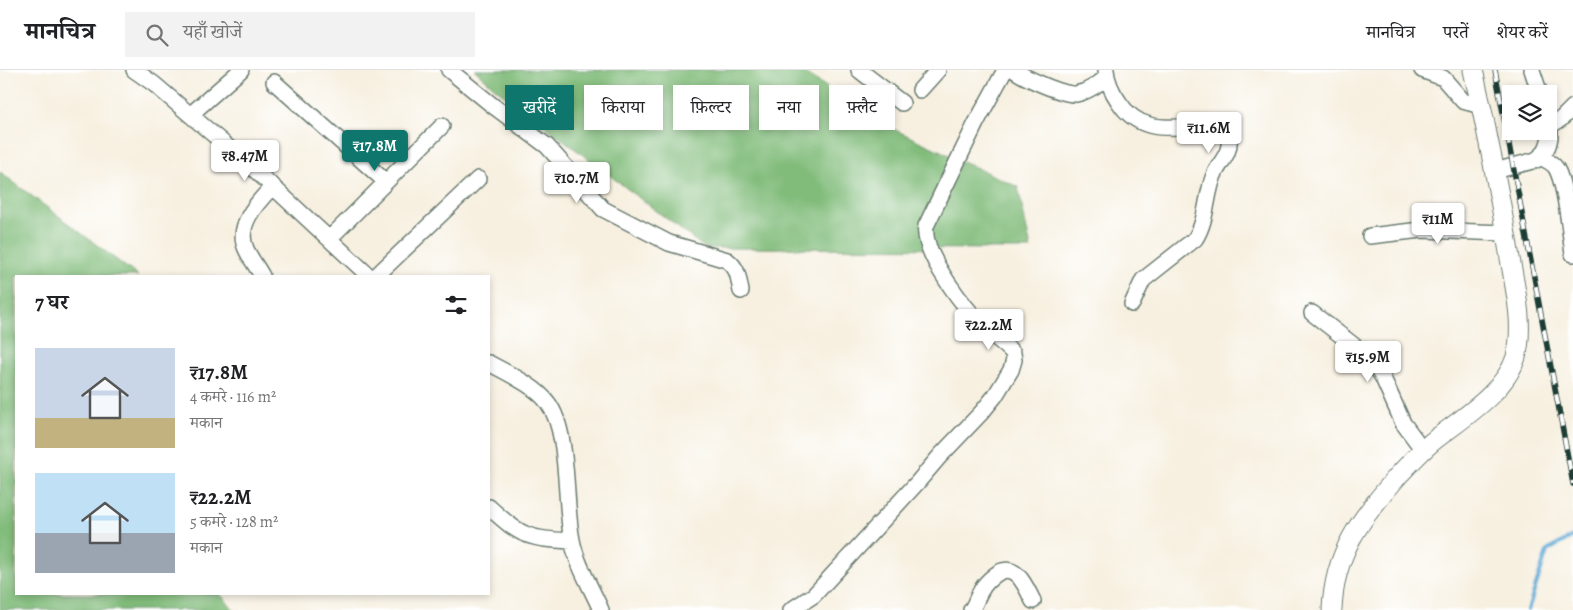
<!DOCTYPE html>
<html lang="hi">
<meta charset="utf-8">
<style>
:root{--surface:#fff;--page:#f2f2f2;--text:#202124;--muted:#757577;--line:#e0e0e0;--accent:#0f766e}
body{margin:0;font-family:Alegreya,"Noto Serif Devanagari",serif;background:var(--page);color:var(--text);height:100vh;display:flex;flex-direction:column;font-size:19px;white-space:nowrap}
*{box-sizing:border-box;margin:0}
p{font-size:16px;color:var(--muted)}
.icon{flex:none;width:28px;height:28px;fill:none;stroke:currentColor;stroke-width:2;stroke-linecap:round;stroke-linejoin:round}
.map{position:relative;flex:1;overflow:hidden}
.panel{position:absolute;left:15px;top:205px;width:475px;height:320px;display:flex;flex-direction:column;background:var(--surface);border-radius:0px;box-shadow:0 2px 8px #0003}
.panel>*{flex:none}
.banner{position:absolute;left:505px;top:15px;width:475px;height:45px;display:flex;gap:10px}
.buttons{position:absolute;left:1502px;top:15px;display:grid;gap:10px}
.buttons a{display:grid;place-items:center;width:55px;height:55px;border-radius:0px;background:var(--surface);box-shadow:0 2px 8px #0003;font-size:25px}
.price{position:absolute;translate:-50% -42px;padding:0 11px;border-radius:5px;background:#fff;color:#222;font-size:16px;line-height:32px;filter:drop-shadow(0 1px 2px #0008)}
.price::after{content:'';position:absolute;left:50%;top:30px;width:15px;height:11px;margin-left:-8px;background:inherit;clip-path:polygon(0 0,100% 0,50% 100%)}
.price.selected{background:var(--accent);color:#fff}
ul{padding:0;list-style:none}
li{display:flex;align-items:center;gap:15px;height:125px;padding:0 20px}
li span{display:grid;place-items:center;flex:none;width:140px;height:100px;border-radius:0px;color:#555}
li>.icon{margin-inline-start:auto}
span .icon{width:60px;height:60px;fill:#fffc;stroke-width:1}
li b{font-size:21px}
h2{display:flex;justify-content:space-between;align-items:center;height:60px;padding:0 20px;font-size:21px}
.pill{padding:0 18px;border-radius:0px;background:var(--surface);box-shadow:0 2px 8px #0003;font-size:18px;line-height:45px}
.pill.selected{background:var(--accent);color:#fff}
header{display:flex;align-items:center;gap:30px;box-sizing:border-box;height:70px;padding:0 25px;background:var(--surface);border-bottom:1px solid var(--line)}
header strong{font-size:24px}
nav{display:flex;gap:28px;margin-inline-start:auto;font-size:18px}
.search{width:350px;height:45px;background:var(--page);display:flex;align-items:center;gap:12px;box-sizing:border-box;padding:0 18px;border-radius:0px;color:var(--muted);font-size:19px}
.map>svg:first-child{display:block}
.forest{fill:#81bc7a;stroke:#507c57}
.lines{fill:none;stroke-linecap:round;stroke-linejoin:round}
.stream{stroke:#5da9d6;stroke-width:4}
.minor-casing{stroke:#6b7c70;stroke-width:18}
.major-casing{stroke:#6b7c70;stroke-width:21}
.minor{stroke:#fff;stroke-width:15}
.major{stroke:#fff;stroke-width:19}
.rail-casing{stroke:#1f3d34;stroke-width:5.5}
.rail{stroke:#fff;stroke-width:4;stroke-dasharray:11;stroke-linecap:butt}
</style>
<header>
<strong>मानचित्र</strong>
<div class="search"><svg class="icon" aria-label="search" viewBox="0 0 24 24"><circle cx="10" cy="10" r="6"/><path d="M15 15l6 6"/></svg>यहाँ खोजें</div>
<nav><a>मानचित्र</a><a>परतें</a><a>शेयर करें</a></nav>
</header>
<div class="map">
<svg width="1573" height="540" viewBox="0 0 1573 540">
<rect width="100%" height="100%" fill="#fff"/>
<filter id="ink" filterUnits="userSpaceOnUse"><feTurbulence type="fractalNoise" baseFrequency=".02" numOctaves="2"/><feDisplacementMap in="SourceGraphic" scale="10" xChannelSelector="R" yChannelSelector="G"/><feConvolveMatrix kernelMatrix="1 2 1 2 8 2 1 2 1" color-interpolation-filters="sRGB"/></filter>
<filter id="wash" filterUnits="userSpaceOnUse"><feTurbulence type="fractalNoise" baseFrequency=".0096" numOctaves="4" result="noise"/><feDisplacementMap in="SourceGraphic" scale="20" xChannelSelector="R" yChannelSelector="G"/><feGaussianBlur stdDeviation="1.12" result="paint"/><feColorMatrix in="noise" values="0 0 0 0 0 0 0 0 0 0 0 0 0 0 0 0 0 1.4 0 .05"/><feComposite in="paint" operator="in"/></filter>
<g filter="url(#wash)">
<rect width="100%" height="100%" fill="#f7f0e0"/>
<path class="forest" d="M475,0H800L889,57L1018,117L1031,179L705,178L495,18Z
M0,102L138,206H16V524H220L234,540H0Z"/>
<g class="lines">
<path class="stream" d="M1528,540L1547,481L1573,466"/>
</g>
</g>
<g filter="url(#ink)">
<g class="lines">
<defs>
<path id="minor" d="M134,0L154,14L256,101L369,206
M449,0L492,35L547,76L603,139L669,173L727,190C739,199 738,208 741,221
M859,0L902,33
M1014,0C1025,8 1063,25 1076,24C1088,22 1098,14 1107,7
M1106,0C1107,12 1112,22 1119,32C1151,82 1210,37 1229,69C1231,83 1220,92 1214,105C1206,125 1207,151 1195,169L1143,210L1132,234
M1422,0L1443,8L1463,31L1481,36
M1532,0L1540,24
M274,12L386,112
M920,20L938,0
M190,45L241,0
M1550,56L1561,49L1573,37
M1540,87C1546,90 1553,93 1556,98C1566,114 1570,164 1573,184
M1495,101L1536,90C1549,81 1552,68 1549,53
M1370,166L1421,160L1506,163
M330,168L442,56
M262,206C257,197 250,188 246,179C235,155 258,132 273,116
M376,206L478,109
M1312,243L1365,284L1375,295L1383,308L1403,353L1423,380
M489,293C507,303 536,316 548,333C570,362 564,432 572,470C577,495 591,517 601,540
M489,437C521,467 529,469 572,471
M791,540L814,525L917,413L940,386L982,342L995,326L1011,300L1014,290L1013,283C1005,274 995,268 987,260C967,241 921,184 926,156L976,53L1005,0
M971,540C976,534 977,526 982,519C985,513 990,509 995,505C1015,489 1026,517 1033,531"/>
<path id="major" d="M1332,540C1334,482 1361,449 1397,407C1408,395 1419,383 1432,372C1459,350 1505,323 1516,287C1525,254 1514,215 1509,182C1499,121 1487,60 1473,0"/>
</defs>
<use href="#minor" class="minor-casing"/>
<use href="#major" class="major-casing"/>
<use href="#minor" class="minor"/>
<use href="#major" class="major"/>
<defs>
<path id="rail" d="M1495,0L1573,414"/>
</defs>
<use href="#rail" class="rail-casing"/>
<use href="#rail" class="rail"/>
</g>
</g>
</svg>
<div class="buttons">
<a><svg class="icon" aria-label="layers" viewBox="0 0 24 24"><path d="M12 4l9 5-9 5-9-5zM3 14l9 5 9-5"/></svg></a>
</div>
<b class="price" style="left:1209px;top:84px">₹11.6M</b>
<b class="price selected" style="left:375px;top:102px">₹17.8M</b>
<b class="price" style="left:245px;top:112px">₹8.47M</b>
<b class="price" style="left:577px;top:134px">₹10.7M</b>
<b class="price" style="left:1438px;top:175px">₹11M</b>
<b class="price" style="left:989px;top:281px">₹22.2M</b>
<b class="price" style="left:1368px;top:313px">₹15.9M</b>
<div class="banner">
<a class="pill selected">खरीदें</a>
<a class="pill">किराया</a>
<a class="pill">फ़िल्टर</a>
<a class="pill">नया</a>
<a class="pill">फ़्लैट</a>
</div>
<section class="panel">
<h2>7 घर<svg class="icon" aria-label="filters" viewBox="0 0 24 24"><path d="M4 7h16M4 17h16"/><circle cx="9" cy="7" r="2"/><circle cx="15" cy="17" r="2"/></svg></h2>
<ul>
<li><span style="background:linear-gradient(#c9d6e8 70%,#c2b280 0)"><svg class="icon" aria-label="home" viewBox="0 0 24 24"><path d="M3 11l9-7 9 7M6 9v11h12V9"/></svg></span><div><b>₹17.8M</b><p>4 कमरे · 116 m²</p><p>मकान</p></div></li>
<li><span style="background:linear-gradient(#bfe0f5 60%,#9aa5b1 0)"><svg class="icon" aria-label="home" viewBox="0 0 24 24"><path d="M3 11l9-7 9 7M6 9v11h12V9"/></svg></span><div><b>₹22.2M</b><p>5 कमरे · 128 m²</p><p>मकान</p></div></li>
</ul>
</section>
</div>
